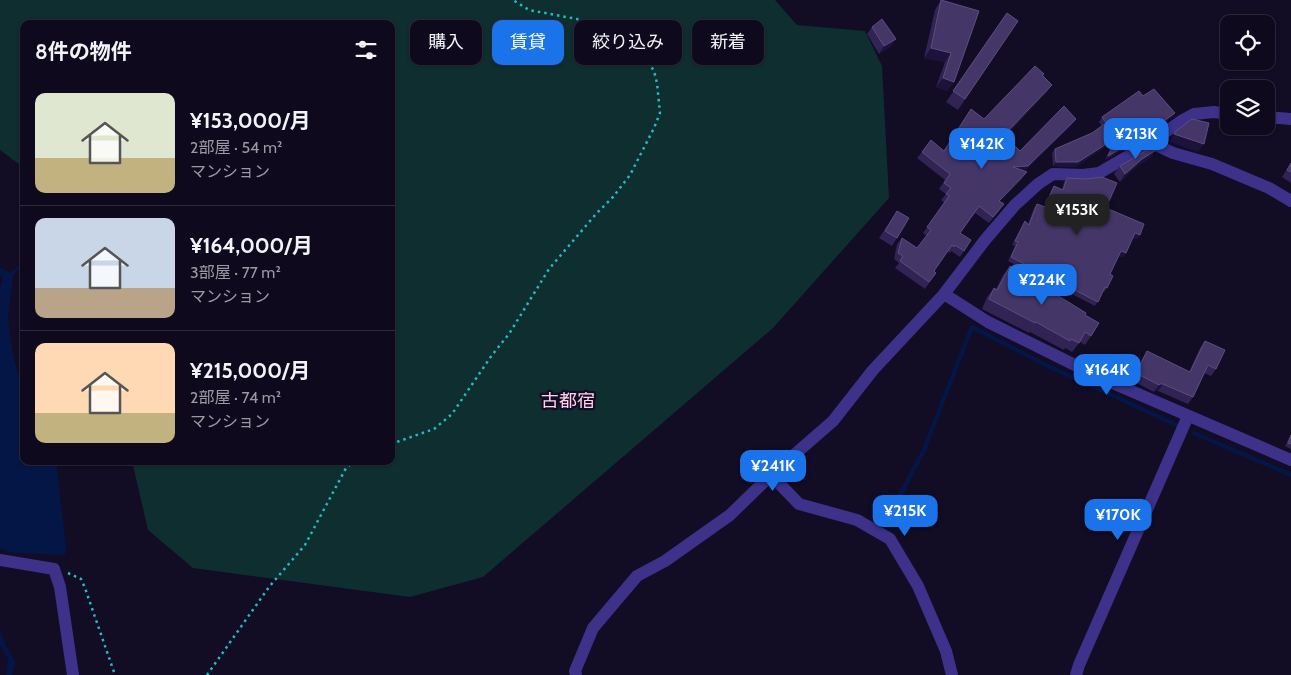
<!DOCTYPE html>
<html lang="ja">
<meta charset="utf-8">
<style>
:root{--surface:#0e091c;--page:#1c1729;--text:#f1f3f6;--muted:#9b9aa3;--line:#2e2a3b;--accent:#1a73e8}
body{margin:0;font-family:Cabin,"Noto Sans JP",sans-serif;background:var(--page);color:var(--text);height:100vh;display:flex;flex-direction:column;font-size:19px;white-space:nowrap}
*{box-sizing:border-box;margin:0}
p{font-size:16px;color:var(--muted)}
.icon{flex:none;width:28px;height:28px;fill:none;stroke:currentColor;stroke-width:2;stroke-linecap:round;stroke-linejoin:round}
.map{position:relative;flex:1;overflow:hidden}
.side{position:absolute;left:20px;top:20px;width:375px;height:445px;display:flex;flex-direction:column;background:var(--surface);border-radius:10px;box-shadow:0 1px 4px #0004,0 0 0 1px var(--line)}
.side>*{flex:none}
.hud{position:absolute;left:410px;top:20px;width:475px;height:45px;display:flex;gap:10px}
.fabs{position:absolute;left:1220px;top:15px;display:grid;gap:10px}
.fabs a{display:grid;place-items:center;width:55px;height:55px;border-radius:10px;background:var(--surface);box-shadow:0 1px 4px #0004,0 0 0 1px var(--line);font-size:25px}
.price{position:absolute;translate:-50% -42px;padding:0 11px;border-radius:10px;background:var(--accent);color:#fff;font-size:16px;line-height:32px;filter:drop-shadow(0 1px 2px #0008)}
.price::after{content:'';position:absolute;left:50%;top:30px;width:15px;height:11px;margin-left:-8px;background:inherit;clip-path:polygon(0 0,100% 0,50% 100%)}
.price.active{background:#222;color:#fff}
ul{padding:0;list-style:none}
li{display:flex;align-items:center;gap:15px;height:125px;padding:0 15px}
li+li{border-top:1px solid var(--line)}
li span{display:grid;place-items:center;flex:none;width:140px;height:100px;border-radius:10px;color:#555}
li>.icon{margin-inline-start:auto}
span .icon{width:60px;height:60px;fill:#fffc;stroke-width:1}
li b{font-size:21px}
h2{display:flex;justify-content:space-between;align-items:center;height:60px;padding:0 15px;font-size:21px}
.chip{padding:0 18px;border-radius:10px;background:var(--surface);box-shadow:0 1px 4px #0004,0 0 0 1px var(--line);font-size:18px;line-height:45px}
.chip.active{background:var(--accent);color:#fff}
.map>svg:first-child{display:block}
.green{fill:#0e2e30}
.water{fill:#041646}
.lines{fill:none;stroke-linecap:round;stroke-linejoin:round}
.stream{stroke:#041646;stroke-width:4.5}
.path{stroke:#21bcc2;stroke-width:2.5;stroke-dasharray:2.5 4;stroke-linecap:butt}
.minor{stroke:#3d3189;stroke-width:12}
.wall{fill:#322355}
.shaded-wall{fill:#1d123a}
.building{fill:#443667;stroke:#5b4e7f}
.labels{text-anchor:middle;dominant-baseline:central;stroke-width:4.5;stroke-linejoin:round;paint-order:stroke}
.neighbourhood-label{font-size:18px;fill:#ffd2ea;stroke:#120c25}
</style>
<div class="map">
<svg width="1291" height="675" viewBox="0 0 1291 675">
<rect width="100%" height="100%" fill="#120c25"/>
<path class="green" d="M0,0H775L797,25L865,31L882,66L889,198L773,328L483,577L410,597L193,568L148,530L132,461H391V24H24V168L0,150Z"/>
<path class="water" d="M24,262L13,276L8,317L12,350L24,398V461H56L66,547L65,555L15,553L0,549V289L3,279L0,275V267L10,273Z
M0,630L6,646L15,661V665L12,675H6L8,659L0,645Z"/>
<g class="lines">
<path class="stream" d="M1194,433L1291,475
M872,523L892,510L923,452L972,327L1050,367L1179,426"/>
<path class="path" d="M391,444L434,429L452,414L492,355L509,334L549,269L596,214L613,197L630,175L654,128L660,113L657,83L654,71L647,60L617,39L577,19L529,10L513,0
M68,573L81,579L85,588L115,675
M207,675L269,587L305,545L346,468L355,461"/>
<path class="minor" d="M1266,117L1291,119
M1150,142L1173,153L1212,164L1269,188L1291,201
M944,294L988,322L1101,378L1291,460
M771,475L799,504L857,520L890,539L918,586L946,651L952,675
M0,560L54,569L60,587L73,675
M576,675L575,671L593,628L637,576L665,561L730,515L771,475L833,421L873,370L944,294L985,240L1015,205L1038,184L1053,174L1083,175L1099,173L1149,144L1181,121L1194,114L1214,112L1229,114
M1076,675L1079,665L1188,416"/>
</g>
<path class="wall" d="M941,0L979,11L954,82L947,91L936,87L945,62L924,58L935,10Z
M1007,13L1018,21L958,110L946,102Z
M872,27L896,39L891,46L879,54L867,34Z
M1043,75L1048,91L1005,136L1020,151L1076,119L1072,125L1024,171L1022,179L1000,201L999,211L989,223L975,213L960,233L964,251L960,257L951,251L950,253L947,251L934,271L936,273L925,289L895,268L899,263L894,259L897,244L902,238L917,248L927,236L923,233L945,203L941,200L946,194L939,189L945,180L917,158L922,152L943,151L984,119Z
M1143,96L1175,113L1172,117L1148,134L1139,130L1143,136L1140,140L1105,160L1114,141L1075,167L1053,166L1052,153L1055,149L1092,133L1102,126L1099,122L1102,117Z
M1151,157L1137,166L1120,182L1114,174L1120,166Z
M1291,163V183L1282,177Z
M1067,178L1106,208L1140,235L1137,239L1133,238L1126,253L1123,257L1119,256L1110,274L1107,288L1104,292L1103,291L1095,306L1008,261L1015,246L1012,245L1025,221L1028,224L1034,208L1037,204L1044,207L1051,191L1054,186L1062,190L1064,182Z
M897,211V238L892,246L879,238Z
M1010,266L1085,315L1091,336L1085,345L1080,342L1072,352L1065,348L1064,350L1030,332L1029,333L982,309L987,297L994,288L996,289L1003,275Z
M1205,341L1216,369L1211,376L1204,373L1193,397L1188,404L1158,391L1155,390L1154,392L1131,380L1143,358L1147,351L1189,372L1200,348Z
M1291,434V449L1285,446Z"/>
<path class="shaded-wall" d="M896,39L891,46L879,54L884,46Z
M931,48L951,53L945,62L924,58Z
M943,78L954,82L947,91L936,87Z
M1052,85L1048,91L999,141L1004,135Z
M1175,113L1172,117L1148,134L1151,130Z
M1076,119L1072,125L1024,172L1013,167Z
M1174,134L1204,144L1198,152L1169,142Z
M1143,136L1140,140L1105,160L1108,156Z
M1117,137L1114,141L1075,167L1053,166L1056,162Z
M1156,150L1151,157L1137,166L1120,182L1125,174L1142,159Z
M1027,172L1022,179L994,207L999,201Z
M1135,233L1140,235L1137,239L1132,237Z
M1121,251L1126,253L1123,257L1118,255Z
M1160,384H1163L1158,391L1155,390Z"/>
<path class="building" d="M941,0L979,11L954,82L943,78L951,53L931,48Z
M1007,13L1018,21L965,99L953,91Z
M882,19L896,39L884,46L872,27Z
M1035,66L1044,74L1042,75L1052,85L1004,135L1020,151L1064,106L1076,119L1028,166L1013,167L1027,172L999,201L1004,204L993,217L979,206L960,233L971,240L964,251L955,245L954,247L952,245L934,271L936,273L929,282L900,261L903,256L898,253L902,238L917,248L931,230L927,227L949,196L946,194L951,188L944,183L950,174L922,152L931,140L944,151L971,109L984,119Z
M1154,89L1175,113L1151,130L1134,122L1143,136L1108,156L1117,137L1078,162H1056L1055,149L1092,133L1106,123L1102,117L1139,91L1143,96Z
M1192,119L1209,123L1204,144L1174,134L1176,131Z
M1154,146L1156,150L1142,159L1125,174L1120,166Z
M1291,163V172L1287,170Z
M1102,177L1117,183L1106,208L1144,224L1140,235L1135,233L1126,253L1121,251L1110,274L1113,276L1107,288L1105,287L1098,302L1011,257L1018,242L1015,241L1025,221L1029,225L1037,204L1045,207L1054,186L1063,190L1067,178L1086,179Z
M897,211L909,218L897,238L885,231Z
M1010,266L1086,313L1085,315L1099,323L1091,336L1085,332L1079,343L1071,339L1070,341L1036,322L1035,323L989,299L994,288L997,290Z
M1205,341L1225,350L1216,369L1208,365L1193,397L1163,384H1160L1159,385L1136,373L1147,351L1190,372Z
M1291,435V444L1288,443Z"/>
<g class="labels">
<g class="neighbourhood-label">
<text x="568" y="401">古都宿</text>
</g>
</g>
</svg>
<div class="fabs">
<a><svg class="icon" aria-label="locate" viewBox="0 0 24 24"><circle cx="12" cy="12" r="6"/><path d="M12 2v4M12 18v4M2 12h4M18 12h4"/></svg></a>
<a><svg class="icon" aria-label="layers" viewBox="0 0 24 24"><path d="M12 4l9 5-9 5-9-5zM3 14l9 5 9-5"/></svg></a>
</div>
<b class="price" style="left:1136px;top:160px">¥213K</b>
<b class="price" style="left:982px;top:170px">¥142K</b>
<b class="price active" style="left:1077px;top:236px">¥153K</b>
<b class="price" style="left:1042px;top:306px">¥224K</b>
<b class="price" style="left:1107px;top:396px">¥164K</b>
<b class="price" style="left:773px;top:492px">¥241K</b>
<b class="price" style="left:905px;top:537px">¥215K</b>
<b class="price" style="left:1118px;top:541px">¥170K</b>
<div class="hud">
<a class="chip">購入</a>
<a class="chip active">賃貸</a>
<a class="chip">絞り込み</a>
<a class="chip">新着</a>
</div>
<section class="side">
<h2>8件の物件<svg class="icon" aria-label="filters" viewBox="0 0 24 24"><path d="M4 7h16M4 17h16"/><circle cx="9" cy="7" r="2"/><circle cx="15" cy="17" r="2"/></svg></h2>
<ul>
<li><span style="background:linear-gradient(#dfe7d0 65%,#c2b280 0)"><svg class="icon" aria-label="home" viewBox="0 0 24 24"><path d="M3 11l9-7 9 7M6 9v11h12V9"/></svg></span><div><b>¥153,000/月</b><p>2部屋 · 54 m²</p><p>マンション</p></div></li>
<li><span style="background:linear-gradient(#c9d6e8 70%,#b9a48a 0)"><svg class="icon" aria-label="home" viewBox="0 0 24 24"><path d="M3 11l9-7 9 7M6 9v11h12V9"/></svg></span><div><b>¥164,000/月</b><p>3部屋 · 77 m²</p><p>マンション</p></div></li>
<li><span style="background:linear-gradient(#ffd9b3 70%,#c2b280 0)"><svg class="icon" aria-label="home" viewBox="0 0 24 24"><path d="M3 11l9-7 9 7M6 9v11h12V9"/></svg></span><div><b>¥215,000/月</b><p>2部屋 · 74 m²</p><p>マンション</p></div></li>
</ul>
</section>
</div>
